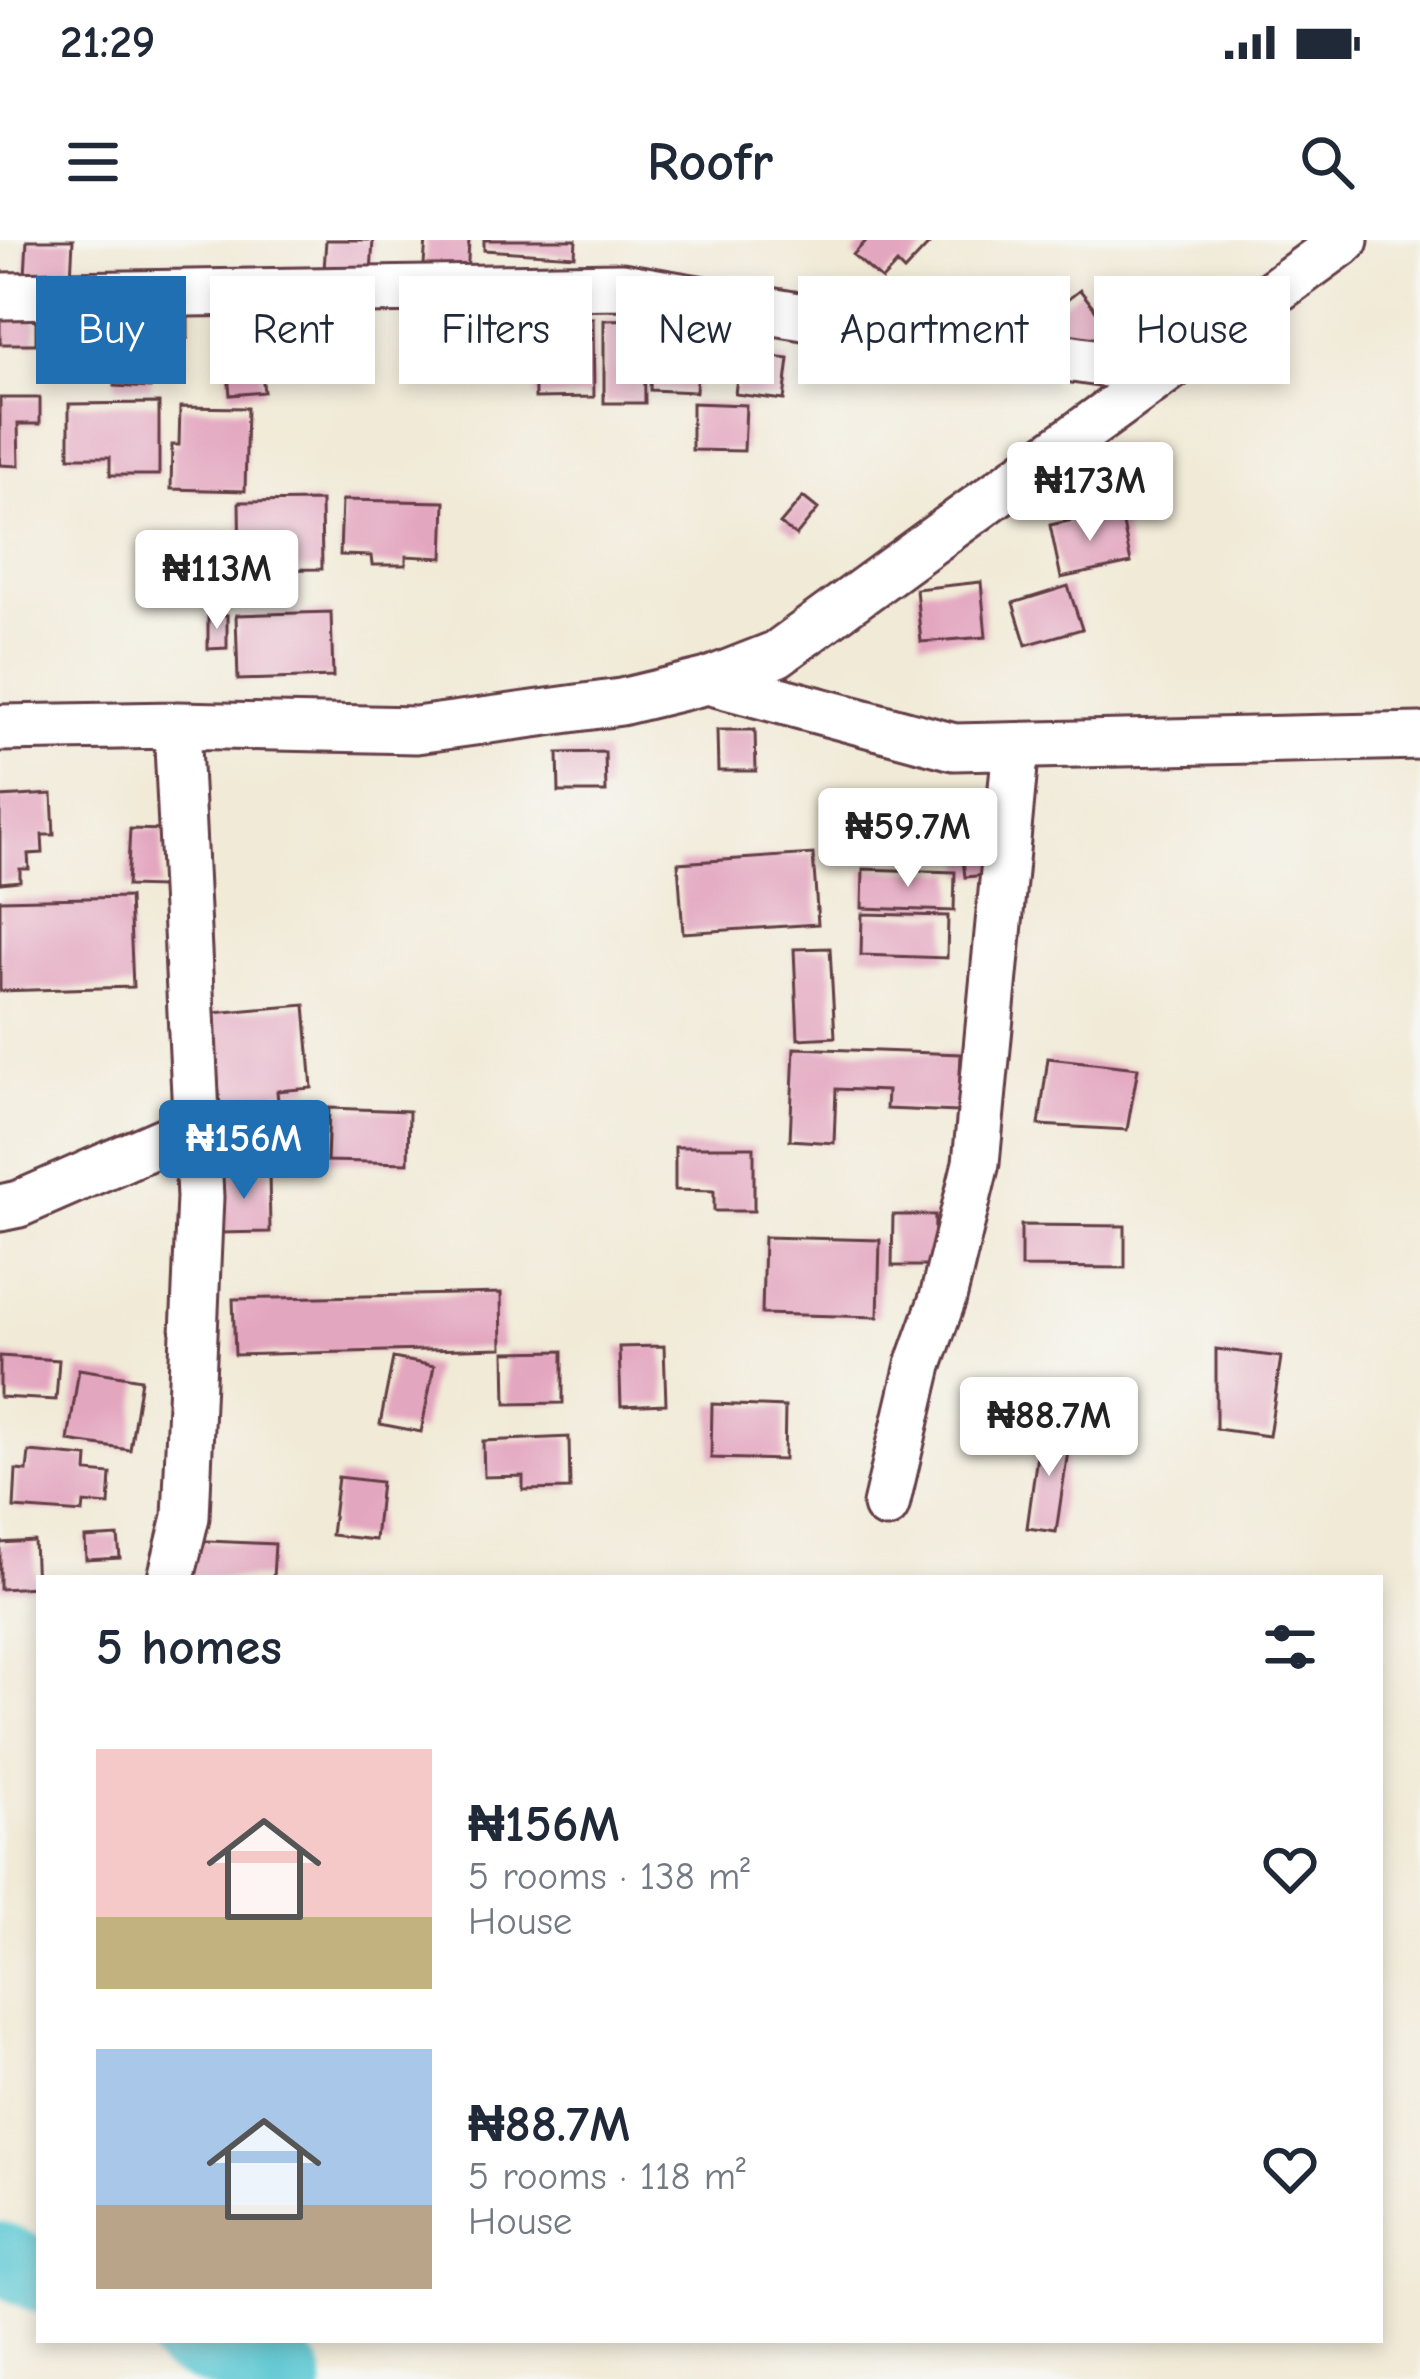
<!DOCTYPE html>
<meta charset="utf-8">
<style>
:root{--surface:#fff;--page:#f2f2f3;--text:#1f2937;--muted:#747a83;--accent:#1f6fb2}
body{margin:0;font-family:"Comic Neue",sans-serif;background:var(--page);color:var(--text);height:100vh;display:flex;flex-direction:column;font-size:45px;white-space:nowrap}
*{box-sizing:border-box;margin:0}
p{font-size:39px;color:var(--muted)}
.icon{flex:none;width:66px;height:66px;fill:none;stroke:currentColor;stroke-width:2;stroke-linecap:round;stroke-linejoin:round}
.map{position:relative;flex:1;overflow:hidden}
.details{position:absolute;left:36px;top:1335px;width:1347px;height:768px;display:flex;flex-direction:column;background:var(--surface);border-radius:0px;box-shadow:0 6px 18px #0003}
.details>*{flex:none}
.banner{position:absolute;left:36px;top:36px;width:1350px;height:108px;display:flex;gap:24px}
.price{position:absolute;translate:-50% -102px;padding:0 27px;border-radius:12px;background:#fff;color:#222;font-size:39px;line-height:78px;filter:drop-shadow(0 3px 6px #0008)}
.price::after{content:'';position:absolute;left:50%;top:72px;width:36px;height:27px;margin-left:-18px;background:inherit;clip-path:polygon(0 0,100% 0,50% 100%)}
.price.active{background:var(--accent);color:#fff}
ul{padding:0;list-style:none}
li{display:flex;align-items:center;gap:36px;height:300px;padding:0 60px}
li span{display:grid;place-items:center;flex:none;width:336px;height:240px;border-radius:0px;color:#555}
li>.icon{margin-inline-start:auto}
span .icon{width:144px;height:144px;fill:#fffc;stroke-width:1}
li b{font-size:51px}
h2{display:flex;justify-content:space-between;align-items:center;height:144px;padding:0 60px;font-size:51px}
.pill{padding:0 42px;border-radius:0px;background:var(--surface);box-shadow:0 6px 18px #0003;font-size:42px;line-height:108px}
.pill.active{background:var(--accent);color:#fff}
.status{display:flex;justify-content:space-between;align-items:center;height:84px;padding:0 60px;background:var(--surface);direction:ltr}
.status svg{height:33px;fill:currentColor}
header{display:flex;justify-content:space-between;align-items:center;height:156px;padding:0 60px;background:var(--surface);font-size:54px;font-weight:700}
.map>svg:first-child{display:block}
.lines{fill:none;stroke-linecap:round;stroke-linejoin:round}
.river{stroke:#5bc8d3;stroke-width:72}
.building{fill:#e3a6bf}
.minor-casing{stroke:#633d45;stroke-width:51}
.minor{stroke:#fff;stroke-width:45}
</style>
<div class="status"><b>21:29</b><svg viewBox="0 0 49 12"><path d="M0 12V9h3v3zM5 12V6h3v6zM10 12V3h3v9zM15 12V0h3v12zM26 1h20v11H26zM47 4h2v5h-2z"/></svg></div>
<header><svg class="icon" aria-label="menu" viewBox="0 0 24 24"><path d="M4 6h16M4 12h16M4 18h16"/></svg>Roofr<svg class="icon" aria-label="search" viewBox="0 0 24 24"><circle cx="10" cy="10" r="6"/><path d="M15 15l6 6"/></svg></header>
<div class="map">
<svg width="1420" height="2139" viewBox="0 0 1420 2139">
<rect width="100%" height="100%" fill="#f6f6f2"/>
<filter id="ink" filterUnits="userSpaceOnUse"><feTurbulence type="fractalNoise" baseFrequency=".00833" numOctaves="2"/><feDisplacementMap in="SourceGraphic" scale="24" xChannelSelector="R" yChannelSelector="G"/><feConvolveMatrix kernelMatrix="1 2 1 2 8 2 1 2 1" color-interpolation-filters="sRGB"/></filter>
<filter id="wash" filterUnits="userSpaceOnUse"><feTurbulence type="fractalNoise" baseFrequency=".004" numOctaves="4" result="noise"/><feDisplacementMap in="SourceGraphic" scale="48" xChannelSelector="R" yChannelSelector="G"/><feGaussianBlur stdDeviation="2.7" result="paint"/><feColorMatrix in="noise" values="0 0 0 0 0 0 0 0 0 0 0 0 0 0 0 0 0 1.4 0 .05"/><feComposite in="paint" operator="in"/></filter>
<g filter="url(#wash)">
<rect width="100%" height="100%" fill="#f1ead7"/>
<g class="lines">
<path class="river" d="M0,2018L39,2036
M185,2100L288,2139"/>
</g>
<g id="blocks">
<path class="building" d="M27,0H73L71,39L25,36Z
M326,0H373L371,33L324,30Z
M426,0H469L467,39L423,37Z
M484,0H576L575,16L484,10Z
M867,0H933L904,31L897,24L882,40L853,15Z
M1080,50L1112,91L1069,124L1037,83Z
M158,71L188,72V98H174V112H157Z
M221,71H241L240,97H220Z
M0,73L36,74V104H0Z
M78,73L153,77L150,148L115,146L116,117L75,115Z
M593,78L594,157L535,158L534,79Z
M644,79L645,163H604V80Z
M652,94L699,97L696,152L650,150Z
M259,110L264,152L230,155L226,113Z
M740,113L789,119L784,160L735,154Z
M0,158H40V184H18L19,226L0,225Z
M159,163V235H110V217H69V164Z
M692,163L746,165L744,211L692,210Z
M180,167L247,168L245,251L171,249L172,205H179Z
M803,257L818,269L796,296L780,284Z
M342,260L445,262L443,318L406,316V325H372L371,316L340,315Z
M321,261L322,329L240,330L239,262Z
M1120,270L1131,323L1061,338L1050,285Z
M981,342L986,397L921,402L916,349Z
M1068,346L1082,389L1026,405L1013,363Z
M331,372L333,437L238,440L236,375Z
M208,374L227,375V408L208,409Z
M717,490H755L756,531H718Z
M605,512L606,552H559L558,513Z
M52,554L54,595H42L43,613L28,614L29,629H20V641L0,643V557Z
M130,589L163,590L161,647L127,646Z
M1004,597L1007,633L965,637L961,601Z
M813,614L818,684L683,693L678,623Z
M863,629L955,632L954,671L862,668Z
M129,657L133,747L0,751V660Z
M862,674L948,676L947,718L861,715Z
M830,708L835,797L798,799L794,709Z
M305,765L312,848L277,851L278,861L220,866L212,773Z
M794,808L961,814L958,872L886,869L887,851L836,849L834,903L790,900Z
M1048,818L1138,828L1127,890L1039,885Z
M329,868L409,871L408,923L327,921Z
M675,907H754V971H714V951L675,950Z
M269,930L270,992L218,993L217,931Z
M893,975H935L934,1026H892Z
M1021,985L1125,986V1028L1021,1027Z
M764,997L880,1000L878,1077L762,1074Z
M501,1053L502,1108L235,1115L233,1059Z
M664,1106L666,1164L621,1166L619,1107Z
M1216,1109L1281,1117L1269,1196L1216,1189Z
M563,1111V1163L506,1164L505,1112Z
M0,1116L59,1120L56,1160L0,1157Z
M393,1118L434,1126L421,1192L380,1184Z
M79,1129L141,1139L130,1210L68,1201Z
M712,1164L785,1167L784,1220L711,1218Z
M1041,1186L1071,1191L1056,1292L1027,1288Z
M569,1197L570,1249L523,1250V1236L484,1237L483,1201Z
M29,1212L88,1217L87,1232L111,1234L109,1265L84,1263L83,1273L14,1268L16,1230L27,1231Z
M338,1237L381,1242L375,1300L331,1295Z
M118,1296L120,1318L86,1320L85,1298Z
M186,1300L275,1304L273,1338H185Z
M34,1301L36,1347L0,1349V1303Z"/>
</g>
</g>
<g filter="url(#ink)">
<use href="#blocks" fill-opacity="0" stroke="#633d45" stroke-width="3"/>
<g class="lines">
<defs>
<path id="minor" d="M0,56L621,46L899,93L1160,132
M708,441L954,507L1420,496
M0,488L177,485L416,490L621,462L708,441L777,414L1345,0
M0,968L19,964L195,887
M886,1265L919,1125L943,1058L976,923L1016,506
M171,1338L186,1277L200,957L177,485"/>
</defs>
<use href="#minor" class="minor-casing"/>
<use href="#minor" class="minor"/>
</g>
</g>
</svg>
<b class="price" style="left:1090px;top:304px">₦173M</b>
<b class="price" style="left:217px;top:392px">₦113M</b>
<b class="price" style="left:908px;top:650px">₦59.7M</b>
<b class="price active" style="left:244px;top:962px">₦156M</b>
<b class="price" style="left:1049px;top:1239px">₦88.7M</b>
<div class="banner">
<a class="pill active">Buy</a>
<a class="pill">Rent</a>
<a class="pill">Filters</a>
<a class="pill">New</a>
<a class="pill">Apartment</a>
<a class="pill">House</a>
</div>
<section class="details">
<h2>5 homes<svg class="icon" aria-label="filters" viewBox="0 0 24 24"><path d="M4 7h16M4 17h16"/><circle cx="9" cy="7" r="2"/><circle cx="15" cy="17" r="2"/></svg></h2>
<ul>
<li><span style="background:linear-gradient(#f6c9c9 70%,#c2b280 0)"><svg class="icon" aria-label="home" viewBox="0 0 24 24"><path d="M3 11l9-7 9 7M6 9v11h12V9"/></svg></span><div><b>₦156M</b><p>5 rooms · 138 m²</p><p>House</p></div><svg class="icon" aria-label="heart" viewBox="0 0 24 24"><path d="M12 20l-8-8c-3-5 5-10 8-4 3-6 11-1 8 4z"/></svg></li>
<li><span style="background:linear-gradient(#a9c7e8 65%,#b9a48a 0)"><svg class="icon" aria-label="home" viewBox="0 0 24 24"><path d="M3 11l9-7 9 7M6 9v11h12V9"/></svg></span><div><b>₦88.7M</b><p>5 rooms · 118 m²</p><p>House</p></div><svg class="icon" aria-label="heart" viewBox="0 0 24 24"><path d="M12 20l-8-8c-3-5 5-10 8-4 3-6 11-1 8 4z"/></svg></li>
</ul>
</section>
</div>
